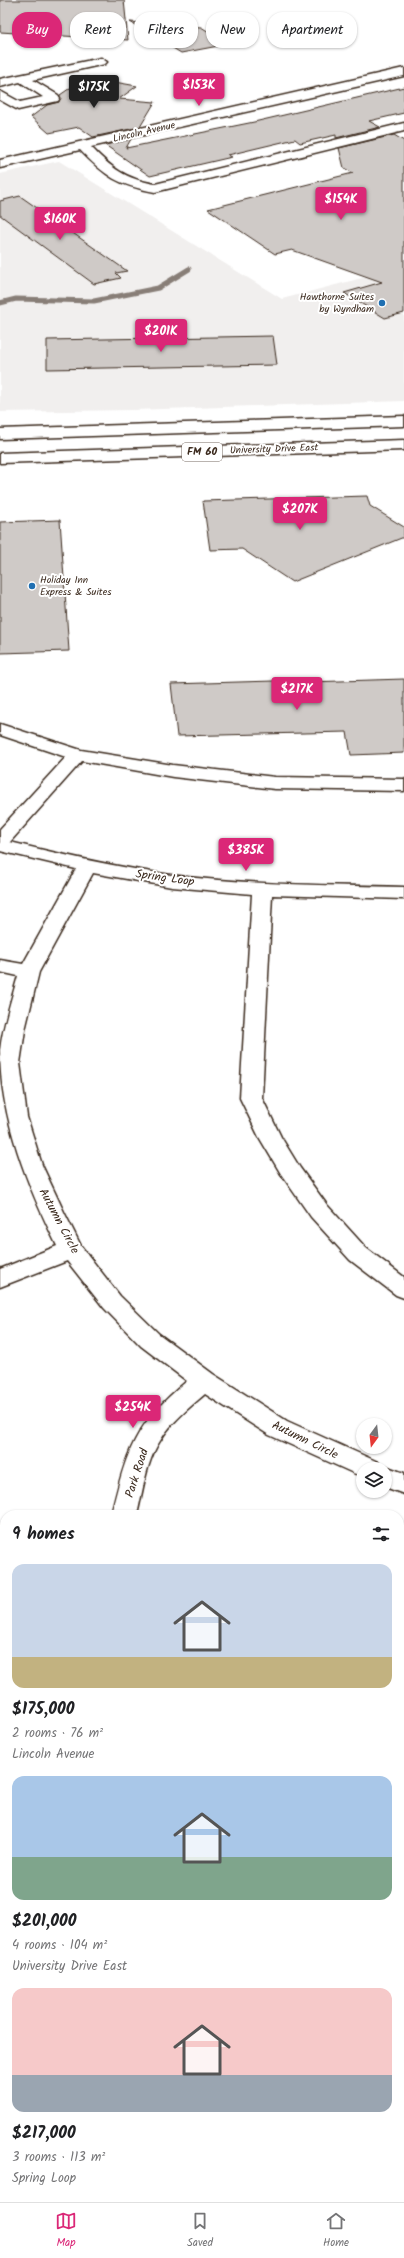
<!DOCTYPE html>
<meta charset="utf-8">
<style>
:root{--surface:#fff;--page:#f6f6f6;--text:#202124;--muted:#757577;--line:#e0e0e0;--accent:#db2777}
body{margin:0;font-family:Kalam,sans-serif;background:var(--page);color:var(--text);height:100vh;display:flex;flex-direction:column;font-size:15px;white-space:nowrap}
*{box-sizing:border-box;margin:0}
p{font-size:13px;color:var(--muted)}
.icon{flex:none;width:22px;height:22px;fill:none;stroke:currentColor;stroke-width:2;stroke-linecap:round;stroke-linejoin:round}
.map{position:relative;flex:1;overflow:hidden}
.drawer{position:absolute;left:0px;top:1510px;width:404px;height:692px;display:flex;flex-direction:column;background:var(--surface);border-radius:16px 16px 0 0;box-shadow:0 1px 3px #0004}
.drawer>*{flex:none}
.guide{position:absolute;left:12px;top:12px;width:380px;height:36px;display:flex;gap:8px}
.needle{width:26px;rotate:195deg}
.tools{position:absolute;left:356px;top:1418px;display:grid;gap:8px}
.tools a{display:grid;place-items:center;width:36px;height:36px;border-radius:50%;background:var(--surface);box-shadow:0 1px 3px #0004;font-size:20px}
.price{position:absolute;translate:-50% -34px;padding:0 9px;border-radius:4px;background:var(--accent);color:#fff;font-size:13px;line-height:26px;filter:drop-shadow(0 1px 2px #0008)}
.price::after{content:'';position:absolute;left:50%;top:24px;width:12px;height:9px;margin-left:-6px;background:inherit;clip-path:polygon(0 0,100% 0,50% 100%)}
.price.active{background:#222;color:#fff}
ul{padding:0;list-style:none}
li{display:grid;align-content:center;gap:8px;height:212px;padding:0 12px}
li span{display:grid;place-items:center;height:124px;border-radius:12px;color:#555}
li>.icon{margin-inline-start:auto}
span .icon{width:72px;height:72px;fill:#fffc;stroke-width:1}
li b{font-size:17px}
h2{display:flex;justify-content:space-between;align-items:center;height:48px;padding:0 12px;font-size:17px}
.tag{padding:0 14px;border-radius:16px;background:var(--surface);box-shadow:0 1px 3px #0004;font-size:14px;line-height:36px}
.tag.active{background:var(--accent);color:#fff}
.menu{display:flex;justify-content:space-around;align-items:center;height:56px;border-top:1px solid var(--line);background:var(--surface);font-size:11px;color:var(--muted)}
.menu a{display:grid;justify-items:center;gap:2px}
.menu .active{color:var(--accent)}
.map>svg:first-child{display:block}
.built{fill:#f1efee}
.green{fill:#e2e0de;stroke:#8e857e}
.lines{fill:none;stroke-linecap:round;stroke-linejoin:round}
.stream{stroke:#887e77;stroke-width:5}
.building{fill:#cfcac7;stroke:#3b2a1e}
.minor-casing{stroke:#3b2a1e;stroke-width:3}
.major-casing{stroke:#3b2a1e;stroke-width:3}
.path{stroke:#3b2a1e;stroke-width:3.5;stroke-dasharray:4 4;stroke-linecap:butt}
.minor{fill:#fff;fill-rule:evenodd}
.major{fill:#fff;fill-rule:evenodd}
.poi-dot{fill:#1f6fb2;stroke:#fff;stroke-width:1.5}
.labels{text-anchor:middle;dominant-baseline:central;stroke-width:4;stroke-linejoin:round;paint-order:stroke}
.far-street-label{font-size:10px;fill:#3b2a1e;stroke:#fff}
.far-poi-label{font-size:10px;fill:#3b2a1e;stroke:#fff;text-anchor:end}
.shield{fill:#fff;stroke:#766a62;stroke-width:1}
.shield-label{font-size:11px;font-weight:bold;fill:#3b2a1e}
.street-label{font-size:12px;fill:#3b2a1e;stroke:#fff}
</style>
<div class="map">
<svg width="404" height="2202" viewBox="0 0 404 2202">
<rect width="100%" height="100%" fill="#fff"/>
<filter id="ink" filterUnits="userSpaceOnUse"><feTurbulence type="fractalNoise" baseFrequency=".025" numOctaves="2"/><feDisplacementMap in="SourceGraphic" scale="8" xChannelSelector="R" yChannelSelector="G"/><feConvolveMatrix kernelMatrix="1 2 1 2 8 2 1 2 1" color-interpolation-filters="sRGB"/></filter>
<g filter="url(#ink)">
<path class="built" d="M59,161L282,299L404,267V401L133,410L0,412V174Z"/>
<path class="green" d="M399,1727L404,1728V2202H0V1874L5,1863V2197H399Z"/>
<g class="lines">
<path class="stream" d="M0,303L16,299L94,301L158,288L189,269"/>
</g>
<path class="building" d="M0,0H124L128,40L0,32Z
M130,22L201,27L229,44L181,53Z
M86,77L137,86L119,99L155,102L140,127L93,137L79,127L49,133L31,117L47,105L59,102L60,95Z
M404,87V113L369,121L380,127L336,138V135L300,143L295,139L228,155L232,157L150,176L105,145L131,139L126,148L254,122Z
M394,135L404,141V313L385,318L344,293L382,282L292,250L275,254L208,209L353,173L344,168L339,148Z
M20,196L127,271L116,273L121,278L94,284L0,215V201Z
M273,336L277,365L47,369V340Z
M367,496L370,506L404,527V537L292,582L242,549L210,550L203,501Z
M60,520L69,651L0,653V522Z
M404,679V753L351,755L347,732L177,736L171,684L308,680V682Z"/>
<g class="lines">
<defs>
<path id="minor" d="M101,58L107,62L105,64L33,80L58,95L60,98L58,101L18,110L0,100V91L20,102L43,97L20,82L0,87V79Z
M404,68V76L91,147C111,168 126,179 155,184L404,123V131L155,192C118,185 105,176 80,150L0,168V160Z
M0,724L81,750L173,765L275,777L404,779V791L275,789L173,777L82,761L10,842C63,855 116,867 171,875C248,885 326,885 404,887V899L272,895L262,1098L281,1137L300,1168L327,1205L366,1248L404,1277V1298L396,1295L350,1260L311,1217L281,1174L259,1137L240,1098L252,894L172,887L93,873L39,972L25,1030L20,1063L27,1117L42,1165L64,1212L81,1246L120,1296L159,1334L213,1374L287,1421L378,1462L381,1467L385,1466L404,1473V1494L385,1487V1469H363V1477L360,1476L269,1435L205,1394C189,1408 171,1422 160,1441C146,1462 143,1491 137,1515H111C127,1450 134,1425 187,1381L141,1346L104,1308L67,1261L0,1287V1269L57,1246C28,1187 0,1119 0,1050C3,1025 11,1001 18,976L0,972V960L23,964L76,869L0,851V829L66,757L0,735Z
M5,1702V1726L0,1727V1703Z
M176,2197H208L209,2202H177Z"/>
<path id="major" d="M404,416V426L0,439V429Z
M404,440V450L0,463V453Z"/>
</defs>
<use href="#minor" class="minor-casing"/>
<use href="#major" class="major-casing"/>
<path class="path" d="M399,1908L404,1909
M399,2023L404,2025
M259,2197L260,2202
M362,2197V2202"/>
<use href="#minor" class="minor"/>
<use href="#major" class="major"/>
</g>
</g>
<g class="poi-dot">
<circle cx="382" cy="303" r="4"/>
<circle cx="32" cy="586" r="4"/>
</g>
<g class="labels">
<g class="far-street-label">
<text transform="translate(144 132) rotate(-13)">Lincoln Avenue</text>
<text transform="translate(274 449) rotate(-2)">University Drive East</text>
</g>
<g class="far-poi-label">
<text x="374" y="297">Hawthorne Suites<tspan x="374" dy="12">by Wyndham</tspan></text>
<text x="40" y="580" text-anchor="start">Holiday Inn<tspan x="40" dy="12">Express &amp; Suites</tspan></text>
</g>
<rect class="shield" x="182" y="443" width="40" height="18" rx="3"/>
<g class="shield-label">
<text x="202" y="452">FM 60</text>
</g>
<g class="street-label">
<text transform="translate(165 878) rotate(8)">Spring Loop</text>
<text transform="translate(59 1221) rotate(62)">Autumn Circle</text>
<text transform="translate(305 1440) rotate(26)">Autumn Circle</text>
<text transform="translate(137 1473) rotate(-72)">Park Road</text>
</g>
</g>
</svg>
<div class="tools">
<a><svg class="needle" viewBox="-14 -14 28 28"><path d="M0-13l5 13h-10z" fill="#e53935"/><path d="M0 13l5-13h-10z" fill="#757577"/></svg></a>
<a><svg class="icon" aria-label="layers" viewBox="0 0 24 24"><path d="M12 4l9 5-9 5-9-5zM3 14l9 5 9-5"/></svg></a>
</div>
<b class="price" style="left:199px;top:107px">$153K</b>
<b class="price active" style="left:94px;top:109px">$175K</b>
<b class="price" style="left:341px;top:221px">$154K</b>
<b class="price" style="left:60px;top:241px">$160K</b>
<b class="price" style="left:161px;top:353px">$201K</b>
<b class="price" style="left:300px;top:531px">$207K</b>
<b class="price" style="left:297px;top:711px">$217K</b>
<b class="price" style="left:246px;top:872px">$385K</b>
<b class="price" style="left:133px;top:1429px">$254K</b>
<div class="guide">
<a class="tag active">Buy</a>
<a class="tag">Rent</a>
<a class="tag">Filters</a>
<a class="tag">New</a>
<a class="tag">Apartment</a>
</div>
<section class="drawer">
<h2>9 homes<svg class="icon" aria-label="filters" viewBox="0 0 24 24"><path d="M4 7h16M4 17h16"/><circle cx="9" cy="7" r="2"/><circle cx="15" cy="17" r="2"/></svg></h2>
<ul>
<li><span style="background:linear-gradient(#c9d6e8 75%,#c2b280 0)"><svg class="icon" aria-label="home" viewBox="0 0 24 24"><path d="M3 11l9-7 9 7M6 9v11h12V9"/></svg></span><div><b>$175,000</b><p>2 rooms · 76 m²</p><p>Lincoln Avenue</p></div></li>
<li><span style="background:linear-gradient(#a9c7e8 65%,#7fa58c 0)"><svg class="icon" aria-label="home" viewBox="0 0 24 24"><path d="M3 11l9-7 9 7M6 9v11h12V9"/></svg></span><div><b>$201,000</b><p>4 rooms · 104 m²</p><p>University Drive East</p></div></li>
<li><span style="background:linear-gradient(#f6c9c9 70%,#9aa5b1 0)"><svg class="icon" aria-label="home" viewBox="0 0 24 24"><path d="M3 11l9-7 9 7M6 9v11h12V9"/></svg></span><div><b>$217,000</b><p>3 rooms · 113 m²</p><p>Spring Loop</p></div></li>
</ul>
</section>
</div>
<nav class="menu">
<a class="active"><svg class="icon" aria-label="map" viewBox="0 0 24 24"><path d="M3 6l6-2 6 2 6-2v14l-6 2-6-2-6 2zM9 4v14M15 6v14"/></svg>Map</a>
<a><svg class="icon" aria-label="saved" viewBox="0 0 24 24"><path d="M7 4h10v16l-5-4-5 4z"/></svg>Saved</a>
<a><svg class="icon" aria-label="home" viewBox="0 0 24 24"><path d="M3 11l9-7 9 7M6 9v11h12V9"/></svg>Home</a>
</nav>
